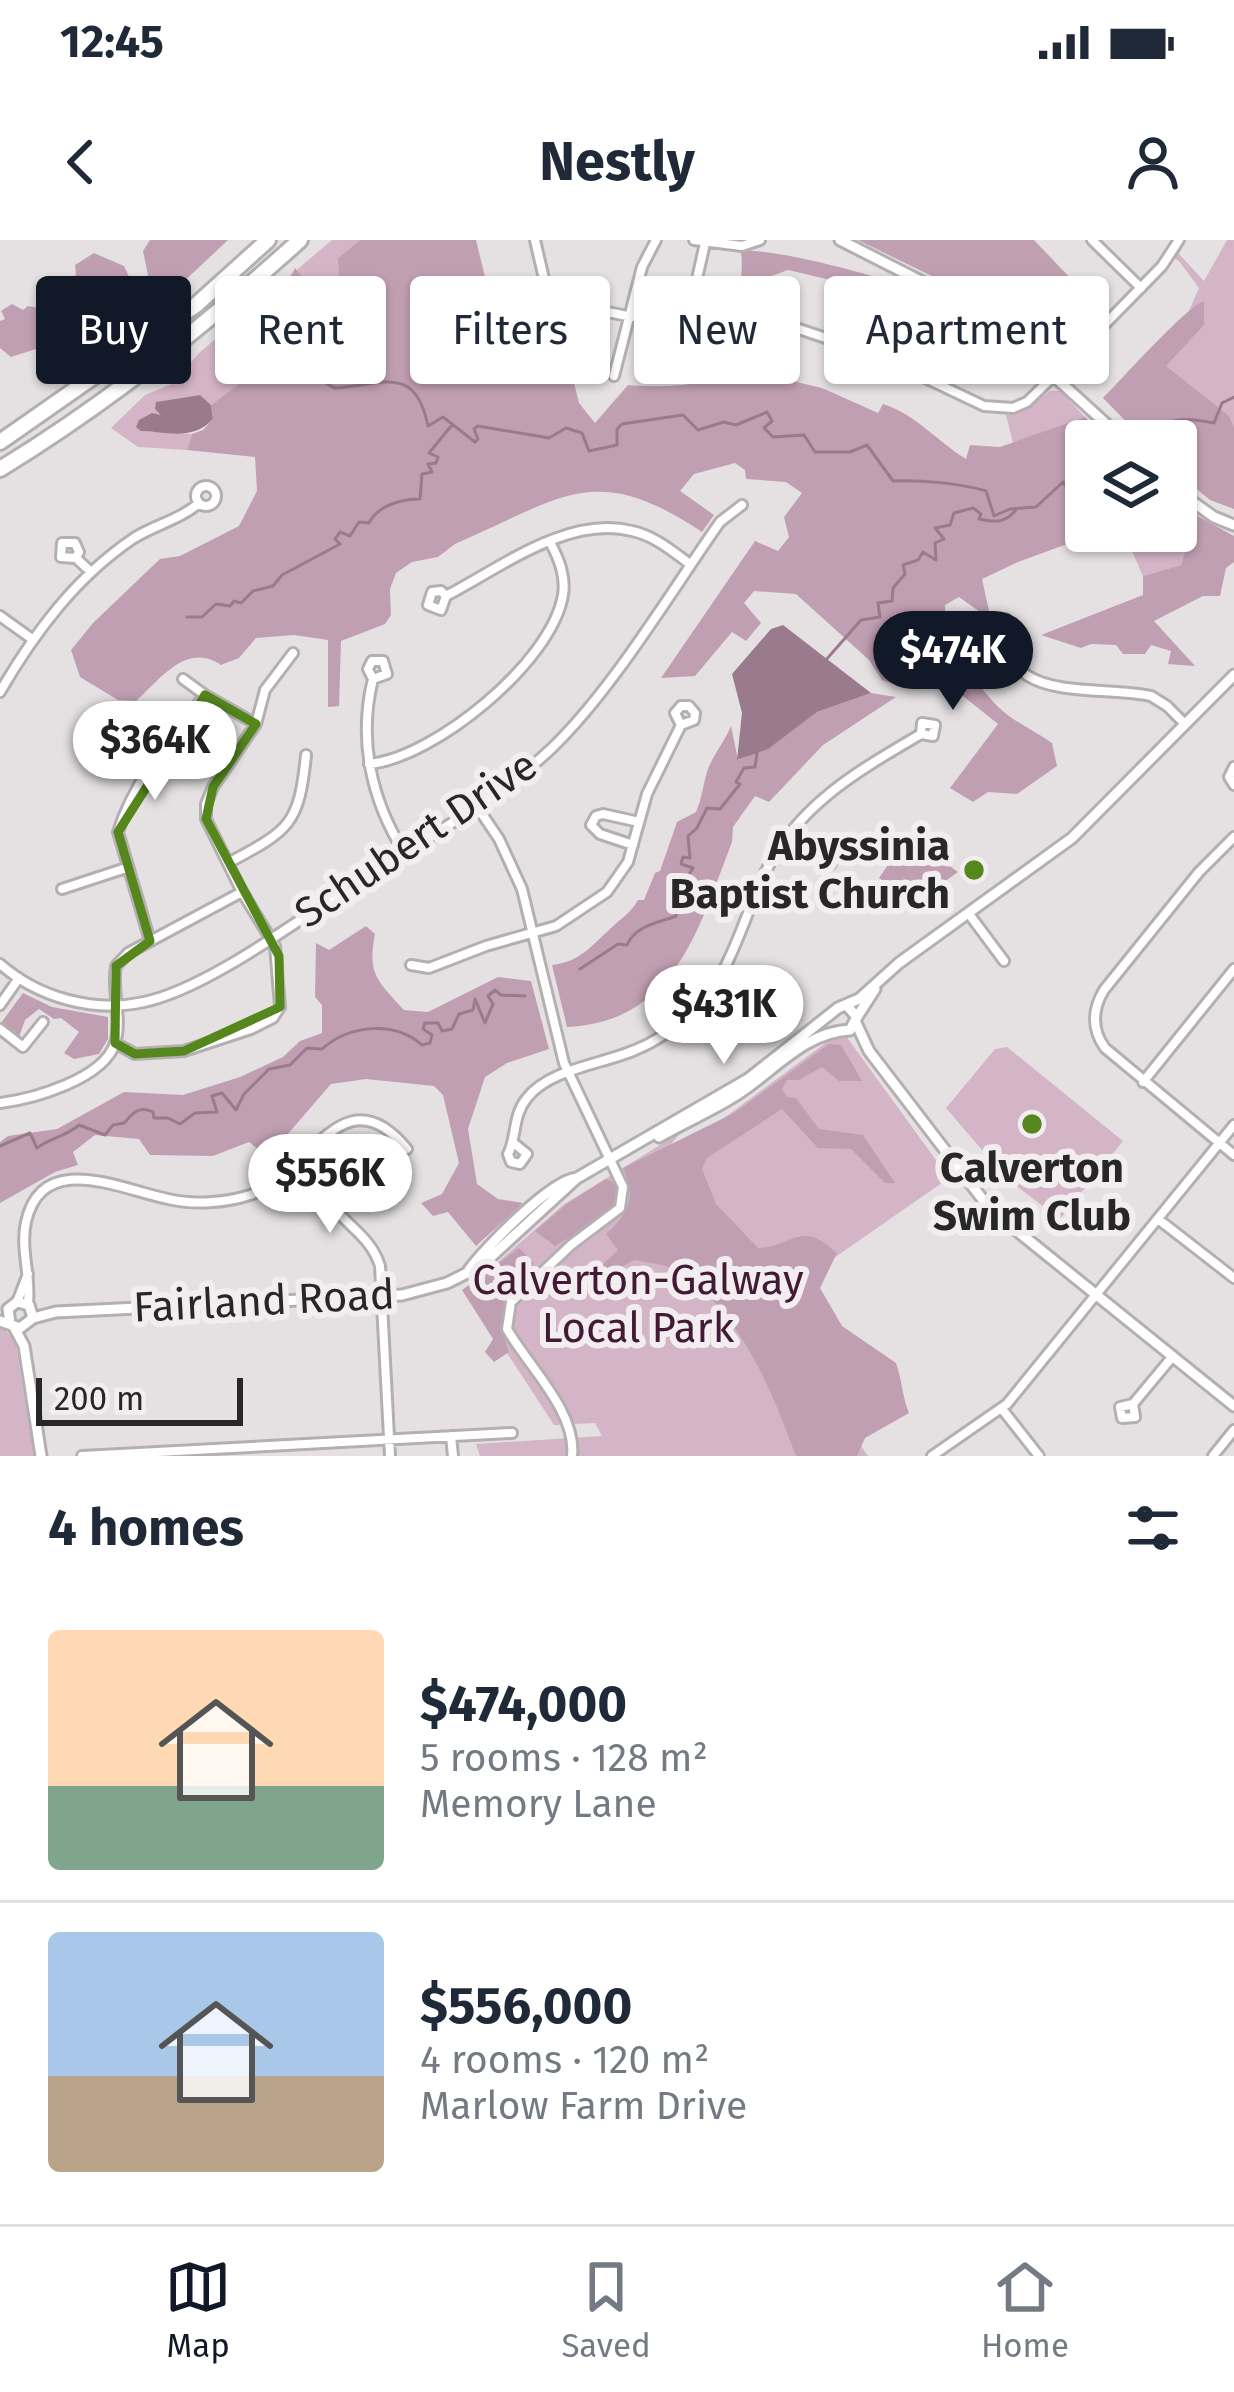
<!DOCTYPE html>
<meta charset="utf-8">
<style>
:root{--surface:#fff;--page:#f6f6f7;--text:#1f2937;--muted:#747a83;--line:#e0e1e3;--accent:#111827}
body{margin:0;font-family:"Fira Sans",sans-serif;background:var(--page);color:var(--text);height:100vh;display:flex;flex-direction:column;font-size:45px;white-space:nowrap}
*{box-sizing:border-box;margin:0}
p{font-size:39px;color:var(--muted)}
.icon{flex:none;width:66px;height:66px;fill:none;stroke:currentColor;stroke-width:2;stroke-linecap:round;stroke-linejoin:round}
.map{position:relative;height:1216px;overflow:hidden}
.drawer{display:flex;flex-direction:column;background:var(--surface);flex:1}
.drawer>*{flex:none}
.hud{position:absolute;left:36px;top:36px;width:1164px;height:108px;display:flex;gap:24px}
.tools{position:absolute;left:1065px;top:180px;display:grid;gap:24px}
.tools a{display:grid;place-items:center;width:132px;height:132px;border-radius:12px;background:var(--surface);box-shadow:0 3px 9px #0004;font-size:60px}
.scale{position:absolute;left:36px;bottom:30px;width:207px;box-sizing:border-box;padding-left:12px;border:6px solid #282727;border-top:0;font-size:33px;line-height:42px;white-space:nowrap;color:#282727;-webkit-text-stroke:9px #f2eef0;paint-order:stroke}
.price{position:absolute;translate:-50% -102px;padding:0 27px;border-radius:42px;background:#fff;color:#222;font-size:39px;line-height:78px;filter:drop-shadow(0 3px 6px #0008)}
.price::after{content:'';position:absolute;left:50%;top:72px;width:36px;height:27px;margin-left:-18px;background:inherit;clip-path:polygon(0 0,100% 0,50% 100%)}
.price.current{background:var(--accent);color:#fff}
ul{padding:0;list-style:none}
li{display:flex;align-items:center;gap:36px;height:300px;padding:0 48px}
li+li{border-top:3px solid var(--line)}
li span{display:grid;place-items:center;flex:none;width:336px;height:240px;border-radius:12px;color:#555}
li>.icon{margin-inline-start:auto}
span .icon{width:144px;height:144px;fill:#fffc;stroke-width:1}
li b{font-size:51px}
h2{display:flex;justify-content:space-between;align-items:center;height:144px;padding:0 48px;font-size:51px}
.pill{padding:0 42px;border-radius:12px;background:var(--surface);box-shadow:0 3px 9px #0004;font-size:42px;line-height:108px}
.pill.current{background:var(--accent);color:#fff}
.status{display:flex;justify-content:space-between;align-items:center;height:84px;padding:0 60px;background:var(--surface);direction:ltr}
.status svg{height:33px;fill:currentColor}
header{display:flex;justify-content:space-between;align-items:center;height:156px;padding:0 48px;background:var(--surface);font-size:54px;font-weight:700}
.menu{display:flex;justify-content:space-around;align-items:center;height:168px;border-top:3px solid var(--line);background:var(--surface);font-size:33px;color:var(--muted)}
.menu a{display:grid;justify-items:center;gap:6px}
.menu .current{color:var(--accent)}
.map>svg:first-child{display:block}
.green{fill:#d4b4c7}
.forest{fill:#c09fb2}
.water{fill:#9a7b8d}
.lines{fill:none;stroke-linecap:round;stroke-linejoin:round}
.stream{stroke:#9a7b8d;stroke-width:3}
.street-casing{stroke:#b4b0b2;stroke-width:14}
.secondary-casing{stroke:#b4b0b2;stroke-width:15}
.highway-casing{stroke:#b4b0b2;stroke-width:20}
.street{stroke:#fff;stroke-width:8}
.secondary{stroke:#fff;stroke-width:9}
.highway{stroke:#fff;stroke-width:14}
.marked{fill:none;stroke:#55871d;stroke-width:9;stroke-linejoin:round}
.poi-dot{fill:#55871d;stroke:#f2eef0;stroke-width:4.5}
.labels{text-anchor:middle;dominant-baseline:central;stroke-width:12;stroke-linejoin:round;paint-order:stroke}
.street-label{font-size:42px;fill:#282727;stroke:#f2eef0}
.poi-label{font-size:42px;font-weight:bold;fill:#282727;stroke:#f2eef0;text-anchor:end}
.park-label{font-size:42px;fill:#441936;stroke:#f2eef0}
</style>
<div class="status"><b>12:45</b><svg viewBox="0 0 49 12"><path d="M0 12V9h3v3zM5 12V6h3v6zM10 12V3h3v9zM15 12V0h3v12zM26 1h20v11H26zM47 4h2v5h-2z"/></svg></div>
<header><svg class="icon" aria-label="back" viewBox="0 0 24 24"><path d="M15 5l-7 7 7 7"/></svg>Nestly<svg class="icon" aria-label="person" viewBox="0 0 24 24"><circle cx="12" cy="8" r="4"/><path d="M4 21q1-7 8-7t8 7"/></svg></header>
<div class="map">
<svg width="1234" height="1216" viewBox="0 0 1234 1216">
<rect width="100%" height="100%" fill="#e5e1e3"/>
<path class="green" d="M332,0H360L338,18L339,65L332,72L295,29L286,109L211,165L200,155L157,162L163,176L141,191L192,194L187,210L138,207L111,188L145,155L174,143L199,113Z
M1171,0H1185L1179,14L1204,41L1227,0H1234V234L1165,126L1199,48L1179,21L1164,11Z
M1050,151H1060L1085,177L1013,203L1006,175L1028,168Z
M1176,271L1177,297L1186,309L1181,325L1143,336L1123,291H1176Z
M835,796H846L949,938L765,1066L868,1216H480L476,1204L602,1196L595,1183L554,1185L466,1050L563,965L681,892L662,915L667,920Z
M1007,807L1123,901L1060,979L1007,939L946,868L995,809Z
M0,1086L15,1099L34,1216H0Z"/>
<path class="forest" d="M150,0H228L178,47L134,70L148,35L143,11Z
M360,0H476L500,98C527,110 543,106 559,82L579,163L595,183L628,145C649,147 706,149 720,131C731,117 731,93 734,76C738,52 744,36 741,11C780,8 903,42 941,60C957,68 973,80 989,90L969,115L869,49L788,30L763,39L748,58L744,78L749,101L748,124L755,132L822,148L878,173L883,164C915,174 937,201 966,219L970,205L1000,207L1085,177L1111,201H1086V291H1103L1018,322L982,339L989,371L980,372L959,357L945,365C945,398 978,450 1004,472C1018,484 1037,492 1052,503L1057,526L1017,554L988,552L973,562L950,548L998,484L958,452L932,448L910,438L900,446L882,440L869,420L796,354L754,351L744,363L761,383L746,401L732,392L695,436L661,438L755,301L778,311L789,297L784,277L802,253L786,242L746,239L745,230L735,223L694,234L680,251L714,275L702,292C594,220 562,258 455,304L438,317L412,322L396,333L390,349L391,375L385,384L341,401L339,466L328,467V400L294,395L256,398L239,418L221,425C186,402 162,438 136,461L118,460L80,437L71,410L93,383L160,319L180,316L239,286L257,251L255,217L187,210L192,194L203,190L213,179L211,165L285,109L262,94L295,28L332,72L339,65L338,18Z
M858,0H1034L1093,62L1097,77L1058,115C1034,106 1017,86 995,72C952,44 904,23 858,0Z
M94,13L124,26L133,45L120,72L103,43L77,55L83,80L94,75L111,83L77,104L58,102L11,117L0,108V81L5,79L1,71L12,64L23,70L28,66L45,69L51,64L52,48L76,35L75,25Z
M1204,61V85L1166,126L1229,176L1234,188V269L1210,260L1176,232V201H1145L1103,158C1123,138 1185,68 1204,61Z
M1183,268L1234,296V322L1226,328L1220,356H1203L1154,381L1195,426L1168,424L1171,411L1151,405L1145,414H1123L1116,405L1091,404L1081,408L1041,395L1143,355V336L1181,325L1186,309L1177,297L1179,273Z
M871,453L896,457L823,505L769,562L755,556L733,587L732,602C699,687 676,782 567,787L552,725C580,722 591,706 610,689C621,678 630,674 638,660H644L655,633L660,631L677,582L696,572C702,558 703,545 707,532C711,518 725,501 731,486L738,520L768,508L817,472Z
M879,593L912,599L958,632L915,663L879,638L890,622L874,600Z
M366,686L375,694C367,735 378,741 404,770L428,772L498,737L531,741L549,809L507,823L485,837L468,889L477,944L498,959L523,963L476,1006L448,972L433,976L421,963L442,954L459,923L443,855L434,846L366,839L331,844L268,917L249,902L213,916L150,915L139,899L95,895L73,912L78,925L55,932L0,963V902L8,896L57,889L124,852L183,855L240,837L283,817L300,801L322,793V765L315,757L316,703L329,710Z
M23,753L52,767L108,777V799L99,814L74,819L64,813L79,792L61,778L54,779L39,769L25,780L19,797L1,783Z
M829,804L841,805L862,841H839L822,827L799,840H787L782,849L787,857L796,858L819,889L863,895L895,943H885L851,909L818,908L782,869L707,918L702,929L716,964L758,1008C795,1006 800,979 837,1013L820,1048L842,1086L896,1123C902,1139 902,1156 909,1173L865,1198L857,1216H796C771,1149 741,1074 680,1032C668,1024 648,1023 634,1020L605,1036L599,1028L618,1010L606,994C629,973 637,958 623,928L734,873Z
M606,939L616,944C630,979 576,991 555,1006L535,991L568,963Z
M519,1008L534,1023C508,1057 493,1069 509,1112L494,1122L485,1112L493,1099L462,1050Z"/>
<path class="water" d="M200,155L211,165L213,179C193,201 168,192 141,191L136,187L139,180L152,173L161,175L155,169L156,162Z
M783,385L871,453L817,472L768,509L737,520L742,473L732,434L771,389Z"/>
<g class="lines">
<path class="stream" d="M249,113L256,108L270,118L294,123L334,148C380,146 415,122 428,186L443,177L475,202L478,199L474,189L478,186L549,198L566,188L582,193L589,211L617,205V189L622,184L683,175L698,190L724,182L736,185L767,172L772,181L764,188L773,197L804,195L815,212H850L867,205L893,241C922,240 959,243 986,251L994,276L1010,269L1036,267L1063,242L1076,258L1086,262
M1154,201C1164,174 1190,178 1214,183L1222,163L1234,157
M187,377H202L216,364L230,366L234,361L241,363L253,351L273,346L282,335L340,304L335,299L340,292L350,296L359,282L369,283C378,265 402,259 420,259L422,234L432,232L428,224L436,223L438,217L429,213L452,185
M825,421L861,380L880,377L878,363L892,361L893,348L905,334L903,325L918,320L923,312L936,320L935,303L944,299L935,288L950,285L954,273L973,268L981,274L979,279C995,282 1004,284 1016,270
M580,729L618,704L627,705C635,686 657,683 676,676L681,654L689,653L691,646L685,641L693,628L681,624L683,617L690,618L688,596L697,588L707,568L720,569L740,544L736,542L744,528L755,527L757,513
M0,906L30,893L37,908C52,897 65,897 79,885L105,895L113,885L124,883C133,873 139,865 153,872L154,878H168L180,884L195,873L217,872L212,856L222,853L236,870L244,854L269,829L290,825L307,808L322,809C349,785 394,780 422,805L430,803L432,795L423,789L425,783H438L442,791L452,789L459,774L473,770L475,759L485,783L493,764L488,756L495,750L501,755L525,756"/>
<defs>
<path id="street" d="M535,0L548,56
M694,0L742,6L760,0
M1092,0L1141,48
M598,70L632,77
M686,88L705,3
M796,88L879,116L984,166L1013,168L1027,162L1070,120L1162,26L1179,0
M614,136L642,27L656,0
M196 256a10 10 0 1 1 20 0a10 10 0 1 1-20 0Z
M76,318L61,317L62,303H75L79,312L76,318L91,332
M446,356L441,351L432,352L428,365L441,370L446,356C500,328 568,275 632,291C655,296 672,311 690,324
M0,376L32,399
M1004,396L1013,389L1006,379L997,384V391C1011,401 1010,425 1028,436C1058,455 1116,448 1151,456L1167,466L1184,483
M183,439L205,455
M373,439L387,434L383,421H372L368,429L373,439C358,499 371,560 404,612
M0,452C35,392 76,337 134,298C155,285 181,279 199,263
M369,524C434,518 552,422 563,355C566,336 559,319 550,302
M1234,527L1229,537L1234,545
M476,565L499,599L522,649L564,823L623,947L620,968L571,1005L511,1062L507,1089C528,1126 577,1172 572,1216
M789,593L831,624
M1234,597L1199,632L1104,750C1092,770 1092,790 1105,808L1234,915
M633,605L600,594L591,585L596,576L603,574L639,582
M228,623C289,590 299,586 306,515
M62,649L126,628
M969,674L1004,721
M150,701L118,592C134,540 172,497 205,455L256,484
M0,724C39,758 94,773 144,762C207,749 301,678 357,642C422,600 495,562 552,508C613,449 670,353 720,282L742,265
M411,725L429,728L486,706L556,686L607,652L628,622L647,554L681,485L694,480L695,473L689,466H681L675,473L681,485
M0,765L19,738
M0,789L23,807L43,782
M115,803L135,814L184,811L251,789L273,778L280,767L275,706L242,652L206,579V564L213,547L256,484L265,450L293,413
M1143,842L1234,729
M0,863C33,859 104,839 115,803C123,779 111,750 116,726L128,713L242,652
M516,905L527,914L520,924L511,922L508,914C517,898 512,876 527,858C549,829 603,824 635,810C658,801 677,787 695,769C732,733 743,677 766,631C799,564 858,531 921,494L933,496L935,485L922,483L921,494
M301,921C315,936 323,954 336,970C353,990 372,1000 380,1026L390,1216
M1158,979L1234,1038
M17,1062L28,1034
M28,1064C31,1035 20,1009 26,982C42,909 122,950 168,959C193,965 225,963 250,955C310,934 343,831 407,909
M1133,1164L1135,1177L1122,1178L1120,1167L1133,1164L1173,1116
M1002,1169L1039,1216
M451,1196L453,1216
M82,1216L512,1193
M932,1216L1007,1164L1234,885
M1213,1216L1234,1190"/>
<path id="secondary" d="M840,0L960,61L1001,88L1125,201
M1176,250L1214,277L1234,285
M857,777L875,749
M856,783L869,811L990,969L1234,1166
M659,897C684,883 711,871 735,856C773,832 804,792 850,790L857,777L848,767
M469,1030C485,1008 551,940 577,938
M0,1081L20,1088L33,1078L56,1072L402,1055L447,1043L481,1026L577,938L748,839L838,768L859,759L899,723L1072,598L1234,435
M10,1083L8,1069L17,1062L29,1065L33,1078
M14,1087L24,1106L41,1216"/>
<path id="highway" d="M0,202L196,65L268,0
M0,229C108,163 206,85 300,0"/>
</defs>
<use href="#street" class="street-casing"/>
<use href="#secondary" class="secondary-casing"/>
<use href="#highway" class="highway-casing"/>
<use href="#street" class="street"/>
<use href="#secondary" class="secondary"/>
<use href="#highway" class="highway"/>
</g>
<path class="marked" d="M205,455L256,484L213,547L206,579L279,716L280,767L184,811L135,814L115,803L116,726L150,701L118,592Z"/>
<g class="poi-dot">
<circle cx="974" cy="630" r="12"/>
<circle cx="1032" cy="884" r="12"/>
</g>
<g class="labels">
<g class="street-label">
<text transform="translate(416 599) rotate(-34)">Schubert Drive</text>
<text transform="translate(264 1061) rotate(-3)">Fairland Road</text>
</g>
<g class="poi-label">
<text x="950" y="606">Abyssinia<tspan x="950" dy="48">Baptist Church</tspan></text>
<text x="1032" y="928" text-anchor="middle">Calverton<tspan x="1032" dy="48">Swim Club</tspan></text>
</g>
<g class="park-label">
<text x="638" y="1040">Calverton-Galway<tspan x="638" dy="48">Local Park</tspan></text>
</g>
</g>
</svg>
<div class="tools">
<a><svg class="icon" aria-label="layers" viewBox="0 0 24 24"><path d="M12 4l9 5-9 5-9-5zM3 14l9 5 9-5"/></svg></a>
</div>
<div class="scale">200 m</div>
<b class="price current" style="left:953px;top:473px">$474K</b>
<b class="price" style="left:155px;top:563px">$364K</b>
<b class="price" style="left:724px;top:827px">$431K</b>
<b class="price" style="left:330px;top:996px">$556K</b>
<div class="hud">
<a class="pill current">Buy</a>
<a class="pill">Rent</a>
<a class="pill">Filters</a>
<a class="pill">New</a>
<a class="pill">Apartment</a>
</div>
</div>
<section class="drawer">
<h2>4 homes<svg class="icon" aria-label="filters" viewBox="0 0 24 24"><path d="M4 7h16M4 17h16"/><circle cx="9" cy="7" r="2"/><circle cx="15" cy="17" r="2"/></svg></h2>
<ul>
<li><span style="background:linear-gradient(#ffd9b3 65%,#7fa58c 0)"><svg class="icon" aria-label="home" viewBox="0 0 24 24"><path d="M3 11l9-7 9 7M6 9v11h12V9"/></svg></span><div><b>$474,000</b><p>5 rooms · 128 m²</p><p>Memory Lane</p></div></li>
<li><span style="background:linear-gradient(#a9c7e8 60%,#b9a48a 0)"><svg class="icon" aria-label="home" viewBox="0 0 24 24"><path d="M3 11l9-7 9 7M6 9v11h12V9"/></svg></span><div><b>$556,000</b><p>4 rooms · 120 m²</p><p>Marlow Farm Drive</p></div></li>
</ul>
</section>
<nav class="menu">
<a class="current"><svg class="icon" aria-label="map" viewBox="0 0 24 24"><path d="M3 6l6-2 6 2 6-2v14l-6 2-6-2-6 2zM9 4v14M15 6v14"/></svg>Map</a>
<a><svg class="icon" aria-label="saved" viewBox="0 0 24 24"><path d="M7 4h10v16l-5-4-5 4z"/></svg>Saved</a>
<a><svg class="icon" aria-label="home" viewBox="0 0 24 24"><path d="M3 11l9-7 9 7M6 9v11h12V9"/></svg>Home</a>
</nav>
